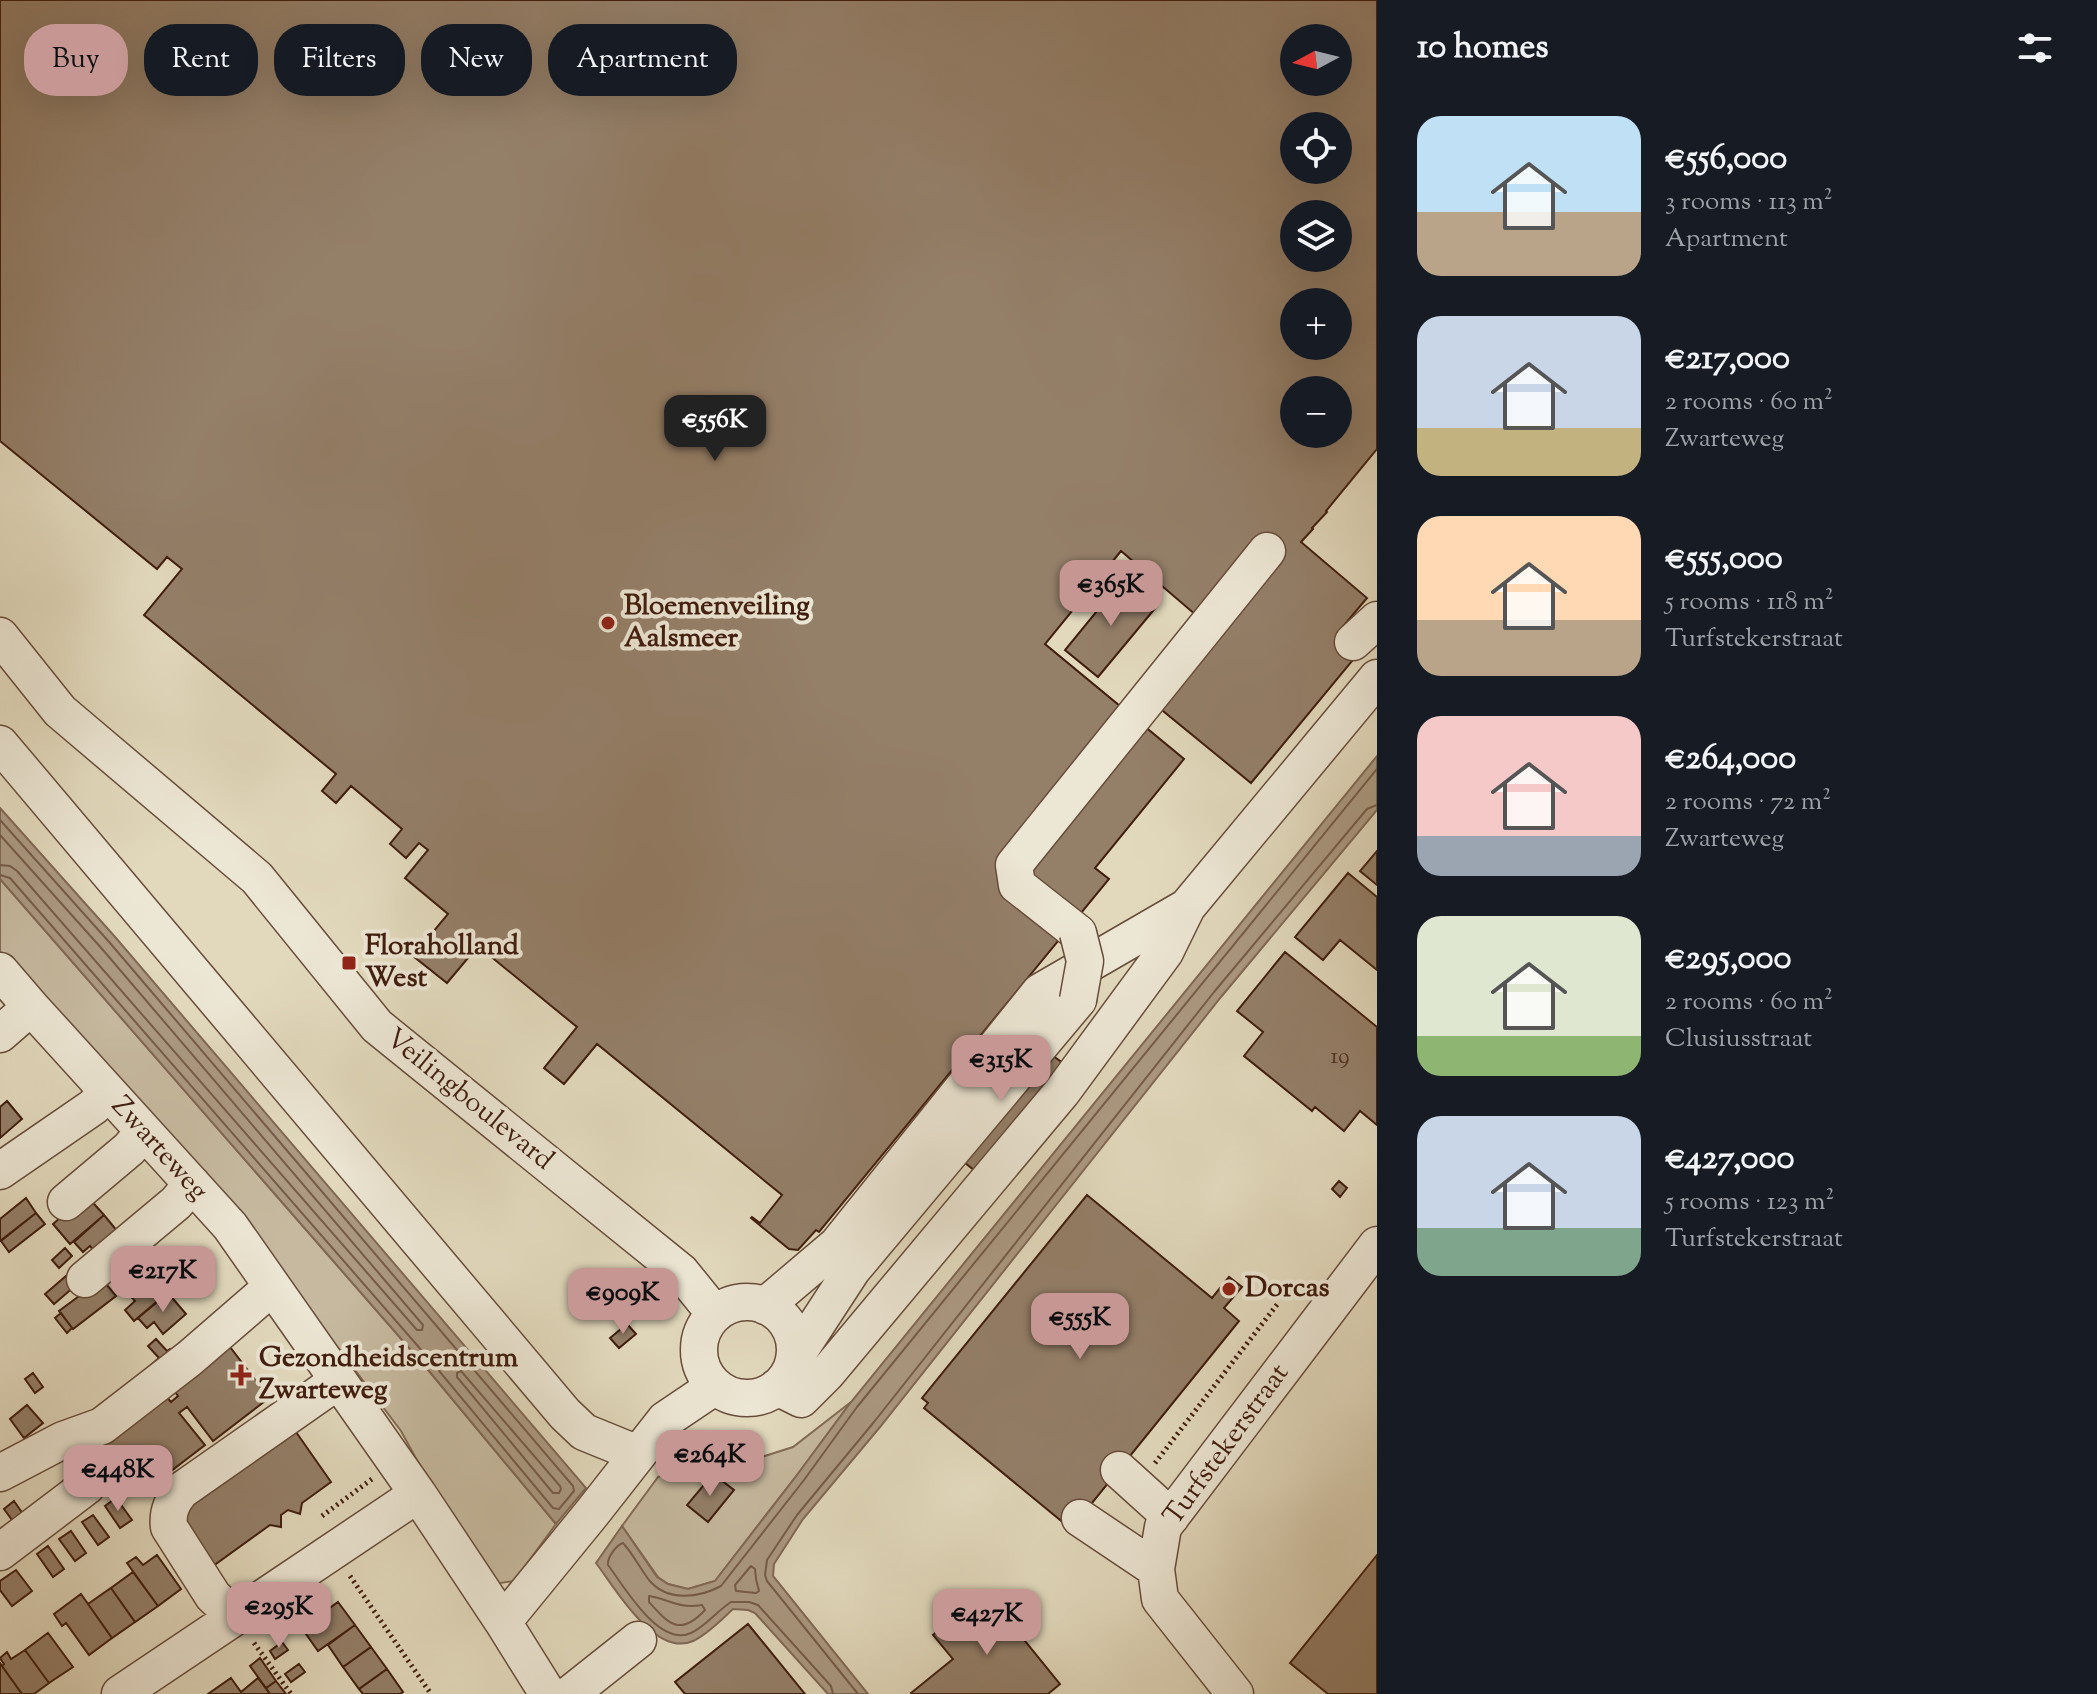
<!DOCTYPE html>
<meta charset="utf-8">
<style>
:root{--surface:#171b24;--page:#242831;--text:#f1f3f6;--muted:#9ea1a6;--accent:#c59692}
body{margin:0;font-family:"Sorts Mill Goudy",serif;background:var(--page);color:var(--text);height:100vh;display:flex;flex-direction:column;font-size:30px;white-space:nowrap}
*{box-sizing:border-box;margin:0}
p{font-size:26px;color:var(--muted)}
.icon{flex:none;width:44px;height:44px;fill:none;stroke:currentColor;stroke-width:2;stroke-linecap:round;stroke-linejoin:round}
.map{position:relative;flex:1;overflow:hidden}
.sheet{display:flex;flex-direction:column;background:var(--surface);width:720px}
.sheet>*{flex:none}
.banner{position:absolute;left:24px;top:24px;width:760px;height:72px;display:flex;gap:16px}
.needle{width:52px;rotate:263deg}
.fabs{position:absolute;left:1280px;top:24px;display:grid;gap:16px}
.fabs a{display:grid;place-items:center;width:72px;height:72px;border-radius:50%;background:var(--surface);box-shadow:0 8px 32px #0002;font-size:40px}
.price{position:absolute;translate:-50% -68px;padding:0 18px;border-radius:16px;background:var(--accent);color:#111;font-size:26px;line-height:52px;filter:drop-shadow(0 2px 4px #0008)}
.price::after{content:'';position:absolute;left:50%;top:48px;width:24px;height:18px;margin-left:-12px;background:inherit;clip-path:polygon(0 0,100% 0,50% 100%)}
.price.on{background:#222;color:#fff}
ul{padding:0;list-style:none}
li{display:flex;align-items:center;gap:24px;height:200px;padding:0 40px}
li span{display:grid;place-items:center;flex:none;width:224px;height:160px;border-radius:24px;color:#555}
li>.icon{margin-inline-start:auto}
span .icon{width:96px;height:96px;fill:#fffc;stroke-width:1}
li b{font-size:34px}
h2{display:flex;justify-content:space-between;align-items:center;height:96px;padding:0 40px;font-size:34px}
.pill{padding:0 28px;border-radius:32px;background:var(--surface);box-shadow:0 8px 32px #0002;font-size:28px;line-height:72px}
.pill.on{background:var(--accent);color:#111}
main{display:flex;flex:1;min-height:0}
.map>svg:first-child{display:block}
.green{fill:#c6b99f;stroke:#836b56;stroke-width:2}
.water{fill:#ab9982;stroke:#806754;stroke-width:2}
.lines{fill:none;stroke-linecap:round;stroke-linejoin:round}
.shore{stroke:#765b48;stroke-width:2}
.building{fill:#947f69;stroke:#401d0e;stroke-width:2;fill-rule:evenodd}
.minor-casing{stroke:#684c3a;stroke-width:39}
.path{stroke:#401d0e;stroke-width:5;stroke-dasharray:2 4;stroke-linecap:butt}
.minor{stroke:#ece6d4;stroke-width:36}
.minor-bridge-casing{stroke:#684c3a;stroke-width:39;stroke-linecap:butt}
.minor-bridge{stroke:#ece6d4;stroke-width:36}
.poi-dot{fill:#8f2418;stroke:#ece6d4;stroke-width:3}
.labels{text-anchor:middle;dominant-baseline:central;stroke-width:8;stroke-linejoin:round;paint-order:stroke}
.number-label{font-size:24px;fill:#553625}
.poi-label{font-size:28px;font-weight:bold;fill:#401d0e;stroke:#ece6d4;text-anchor:start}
.street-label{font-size:28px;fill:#401d0e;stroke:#ece6d4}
</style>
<main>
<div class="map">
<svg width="1377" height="1694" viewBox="0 0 1377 1694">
<rect width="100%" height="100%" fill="#e2d9bd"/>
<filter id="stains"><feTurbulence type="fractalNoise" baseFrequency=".0025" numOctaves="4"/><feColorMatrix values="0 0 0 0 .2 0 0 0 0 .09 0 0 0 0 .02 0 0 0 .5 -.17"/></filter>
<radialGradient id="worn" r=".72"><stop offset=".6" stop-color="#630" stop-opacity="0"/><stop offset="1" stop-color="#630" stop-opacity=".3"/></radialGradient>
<path class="green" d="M0,879L424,1365L556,1524L514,1581L494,1584L441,1504L401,1431L342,1353L0,952Z
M851,1402L797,1475L715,1581L688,1589L668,1584L658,1577L622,1526L658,1477L695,1460L716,1464L743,1463L793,1447Z"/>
<path class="water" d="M1377,756V810L1221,997L880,1427L803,1519L774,1564L773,1576L868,1694H828L755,1613L748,1610L733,1609C721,1620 708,1634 693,1641C655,1658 615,1588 596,1563L622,1526L657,1577L668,1584L688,1589L715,1581L797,1475L851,1402Z
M0,808L116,938L586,1488L556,1524L424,1365L0,879Z"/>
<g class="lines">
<path class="shore" d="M0,820L110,943L573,1486L574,1491L559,1509L553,1508L430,1360L10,878L0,875
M0,835L103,950L423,1325L422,1330H417L17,871L10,866L0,865
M461,1371L560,1486L561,1489L559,1493H553L457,1377V1373Z
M751,1566L755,1569L756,1579L759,1591L756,1593L736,1591L735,1585Z
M649,1596C669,1599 678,1609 702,1605L705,1610C680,1637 669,1624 649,1602Z
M833,1694L831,1686L758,1605L749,1602H731C717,1611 706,1626 691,1633C659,1648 624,1586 608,1565C607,1558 616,1545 623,1543C633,1554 640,1568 649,1580C667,1602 699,1598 721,1586L804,1480L857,1407L1377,769
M858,1694L767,1581L765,1575L767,1560L797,1515L874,1422L1214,992L1367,809L1377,805"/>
</g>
<path class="building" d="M0,0H1377V449L1326,511L1327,512L1312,528L1313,529L1301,542L1367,598L1339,631L1362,649L1251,783L1135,688L1196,615L1121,551L1045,644L1184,759L1095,868L1109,879L819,1232L816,1230L798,1250L789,1249L751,1218L752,1217L760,1223L782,1195L597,1044L564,1084L544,1068L577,1027L478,946L447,983L413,956L448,914L405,878L428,850L419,843L406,858L390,844L402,829L351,786L336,803L322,791L336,774L144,615L182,569L167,557L157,569L0,441ZM1294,38H1338V82H1294ZM1294,126H1338V170H1294ZM1294,214H1338V258H1294ZM1294,302H1338V346H1294ZM1294,390H1338V434H1294Z
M1124,578L1157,606L1098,677L1065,650Z
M1377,851V885L1360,871Z
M1348,873L1377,897V970L1340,940L1323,960L1295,937Z
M1285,952L1377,1027V1125L1360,1111L1344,1131L1315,1107L1312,1111L1244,1056L1263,1032L1237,1011Z
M1021,1033L1067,1066L979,1174L935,1139Z
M7,1101L22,1119L0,1138V1107Z
M1339,1181L1347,1188L1340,1197L1332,1189Z
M86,1195L104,1215L70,1244L53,1224Z
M1087,1195L1212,1298L1229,1277L1242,1287L1224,1308L1239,1321L1071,1529L924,1408L928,1403L922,1398Z
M26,1198L36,1213L0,1241V1219Z
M36,1213L45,1224L9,1252L1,1241Z
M104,1215L122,1237L99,1257L90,1246L83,1252L74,1242Z
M65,1248L72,1256L59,1268L52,1260Z
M150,1271L168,1292L134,1321L125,1310L135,1301L126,1291Z
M66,1276L75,1286L54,1304L45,1294Z
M102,1279L116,1296L73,1329L59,1311Z
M168,1293L186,1314L163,1334L154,1322L147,1328L138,1318Z
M61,1313L72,1328L67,1333L55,1318Z
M627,1324L636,1334L619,1348L610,1338Z
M156,1339L167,1351L170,1349L177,1357L159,1372L152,1364L159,1358L148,1346Z
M227,1343L269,1398L213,1441L187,1407L179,1413L205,1445L141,1494L112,1456L106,1461L96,1447L163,1393L171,1402L178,1396L171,1387Z
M33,1373L43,1387L35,1393L25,1379Z
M27,1405L43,1423L24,1438L10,1419Z
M296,1432L331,1482L302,1503L300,1514L288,1510L281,1515V1527L270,1525L213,1566L177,1516Z
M713,1474L734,1490L708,1522L687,1505Z
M116,1498L132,1520L120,1528L105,1506Z
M14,1501L30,1524L20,1531L4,1509Z
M93,1515L109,1537L98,1545L82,1522Z
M71,1531L86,1553L75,1561L59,1539Z
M48,1546L64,1569L53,1577L37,1554Z
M157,1555L181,1589L158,1606L127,1563L136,1557L143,1565Z
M1377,1555V1694H1328L1290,1663Z
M16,1570L32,1591L12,1606L0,1590V1581Z
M133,1572L158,1606L135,1622L111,1588Z
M111,1588L135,1622L112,1638L88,1604Z
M986,1593L1060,1684L1048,1694H912L911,1693L953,1659L933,1635Z
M81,1594L112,1638L89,1655L66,1623L62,1626L54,1614Z
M338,1602L355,1625L318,1651L299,1624L300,1616L318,1604L324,1612Z
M748,1624L805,1694H685L675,1682Z
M355,1625L371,1647L343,1667L328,1645Z
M48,1633L73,1667L49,1683L25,1650Z
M282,1642L288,1650L275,1659L270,1651Z
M371,1647L387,1669L359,1689L343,1667Z
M25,1650L49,1683L34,1694H22L2,1666L4,1664L0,1658L7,1652L11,1659Z
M260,1658L276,1681L266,1688L250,1666Z
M0,1663L2,1666L22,1694H0Z
M299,1664L305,1672L291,1682L285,1674Z
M387,1669L403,1692L400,1694H363L359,1689Z
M231,1678L241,1692L258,1678L270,1694H208Z
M276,1681L286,1694H270L266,1688Z"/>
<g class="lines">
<defs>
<path id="minor" d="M0,636L60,711L257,878L377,1026L681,1272L715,1314
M1353,642L1377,620
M0,744L565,1414L584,1432L638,1454
M1078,933L1017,885L1014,865L1267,551
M0,971L31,1007L230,1226L418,1494L503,1622L548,1694
M0,1034L31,1007
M0,1171L93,1107L108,1092
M66,1202L129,1149L144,1132
M85,1279L176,1203L192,1184
M699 1350a48 48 0 1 1 96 0a48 48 0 1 1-96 0Z
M765,1306L837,1245L1040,992L1187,907
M794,1359L852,1270L1078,1000
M777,1387L801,1399L827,1373L1062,1092L1165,952L1187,907L1377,678
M1119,1470L1171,1517
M0,1473L63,1440L102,1426L190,1358L272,1287
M1080,1518L1156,1569
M0,1552L87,1486
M235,1617L213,1596L169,1527C167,1512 172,1501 182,1490L325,1390
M503,1622L592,1513L665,1420L714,1387
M120,1694L418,1494
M570,1694L638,1640
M1235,1694L1160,1599L1156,1569L1163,1527L1377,1245"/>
</defs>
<use href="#minor" class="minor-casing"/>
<path class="path" d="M1155,1463L1279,1302
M322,1516L372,1479
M350,1576L431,1694
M254,1643L291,1694"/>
<use href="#minor" class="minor"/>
<defs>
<path id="minor-bridge" d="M1078,1000L1085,961L1078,933"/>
</defs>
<use href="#minor-bridge" class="minor-bridge-casing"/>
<use href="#minor-bridge" class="minor-bridge"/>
</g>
<g class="poi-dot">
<circle cx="608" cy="623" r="8"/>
<rect x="341" y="955" width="16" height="16" rx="4"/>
<circle cx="1229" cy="1289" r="8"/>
<path d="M237 1363h8v8h8v8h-8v8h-8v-8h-8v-8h8z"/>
</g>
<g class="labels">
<g class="number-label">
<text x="1340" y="1057">19</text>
</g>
<g class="poi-label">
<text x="624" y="607">Bloemenveiling<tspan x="624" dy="32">Aalsmeer</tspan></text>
<text x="365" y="947">Floraholland<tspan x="365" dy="32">West</tspan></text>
<text x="1245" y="1289">Dorcas</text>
<text x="259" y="1359">Gezondheidscentrum<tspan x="259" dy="32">Zwarteweg</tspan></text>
</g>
<g class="street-label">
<text transform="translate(469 1100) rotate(39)">Veilingboulevard</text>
<text transform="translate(159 1149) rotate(48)">Zwarteweg</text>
<text transform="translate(1227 1445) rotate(-54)">Turfstekerstraat</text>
</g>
</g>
<rect width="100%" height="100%" filter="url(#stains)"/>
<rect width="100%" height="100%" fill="url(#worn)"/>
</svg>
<div class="fabs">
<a><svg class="needle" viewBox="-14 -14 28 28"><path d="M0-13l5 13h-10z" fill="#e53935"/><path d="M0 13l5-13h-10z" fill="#9ea1a6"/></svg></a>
<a><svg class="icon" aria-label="locate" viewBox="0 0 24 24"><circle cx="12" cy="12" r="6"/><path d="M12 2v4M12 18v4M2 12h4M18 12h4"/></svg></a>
<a><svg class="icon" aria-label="layers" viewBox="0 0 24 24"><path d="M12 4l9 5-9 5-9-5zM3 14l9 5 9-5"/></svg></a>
<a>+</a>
<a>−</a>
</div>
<b class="price on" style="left:715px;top:463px">€556K</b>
<b class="price" style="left:1111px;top:628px">€365K</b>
<b class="price" style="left:1001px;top:1103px">€315K</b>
<b class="price" style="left:163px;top:1314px">€217K</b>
<b class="price" style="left:623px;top:1336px">€909K</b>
<b class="price" style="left:1080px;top:1361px">€555K</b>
<b class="price" style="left:710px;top:1498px">€264K</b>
<b class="price" style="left:118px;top:1513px">€448K</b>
<b class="price" style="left:279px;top:1650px">€295K</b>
<b class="price" style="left:987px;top:1657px">€427K</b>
<div class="banner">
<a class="pill on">Buy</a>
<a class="pill">Rent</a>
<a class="pill">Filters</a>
<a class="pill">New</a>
<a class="pill">Apartment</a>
</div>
</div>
<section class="sheet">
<h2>10 homes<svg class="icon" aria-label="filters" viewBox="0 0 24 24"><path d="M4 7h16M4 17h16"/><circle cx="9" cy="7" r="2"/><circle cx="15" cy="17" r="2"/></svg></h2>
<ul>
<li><span style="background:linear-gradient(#bfe0f5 60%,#b9a48a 0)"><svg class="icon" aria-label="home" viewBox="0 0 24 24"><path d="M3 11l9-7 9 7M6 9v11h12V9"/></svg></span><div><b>€556,000</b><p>3 rooms · 113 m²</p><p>Apartment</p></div></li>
<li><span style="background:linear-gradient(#c9d6e8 70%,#c2b280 0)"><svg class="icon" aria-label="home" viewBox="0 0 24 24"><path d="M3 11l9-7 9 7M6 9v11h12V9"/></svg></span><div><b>€217,000</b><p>2 rooms · 60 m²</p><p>Zwarteweg</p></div></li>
<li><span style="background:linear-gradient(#ffd9b3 65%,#b9a48a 0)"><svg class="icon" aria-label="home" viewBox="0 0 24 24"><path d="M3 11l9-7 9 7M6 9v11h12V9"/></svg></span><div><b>€555,000</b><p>5 rooms · 118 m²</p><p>Turfstekerstraat</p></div></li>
<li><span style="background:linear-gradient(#f6c9c9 75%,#9aa5b1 0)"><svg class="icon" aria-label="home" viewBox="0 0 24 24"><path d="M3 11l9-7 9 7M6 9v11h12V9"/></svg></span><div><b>€264,000</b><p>2 rooms · 72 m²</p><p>Zwarteweg</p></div></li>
<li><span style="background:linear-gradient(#dfe7d0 75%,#8fb573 0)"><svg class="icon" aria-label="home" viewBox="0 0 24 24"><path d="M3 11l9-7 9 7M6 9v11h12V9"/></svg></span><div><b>€295,000</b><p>2 rooms · 60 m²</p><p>Clusiusstraat</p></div></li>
<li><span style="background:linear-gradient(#c9d6e8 70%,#7fa58c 0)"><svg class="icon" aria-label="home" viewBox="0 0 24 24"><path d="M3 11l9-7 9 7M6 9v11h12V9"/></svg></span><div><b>€427,000</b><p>5 rooms · 123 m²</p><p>Turfstekerstraat</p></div></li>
</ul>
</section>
</main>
